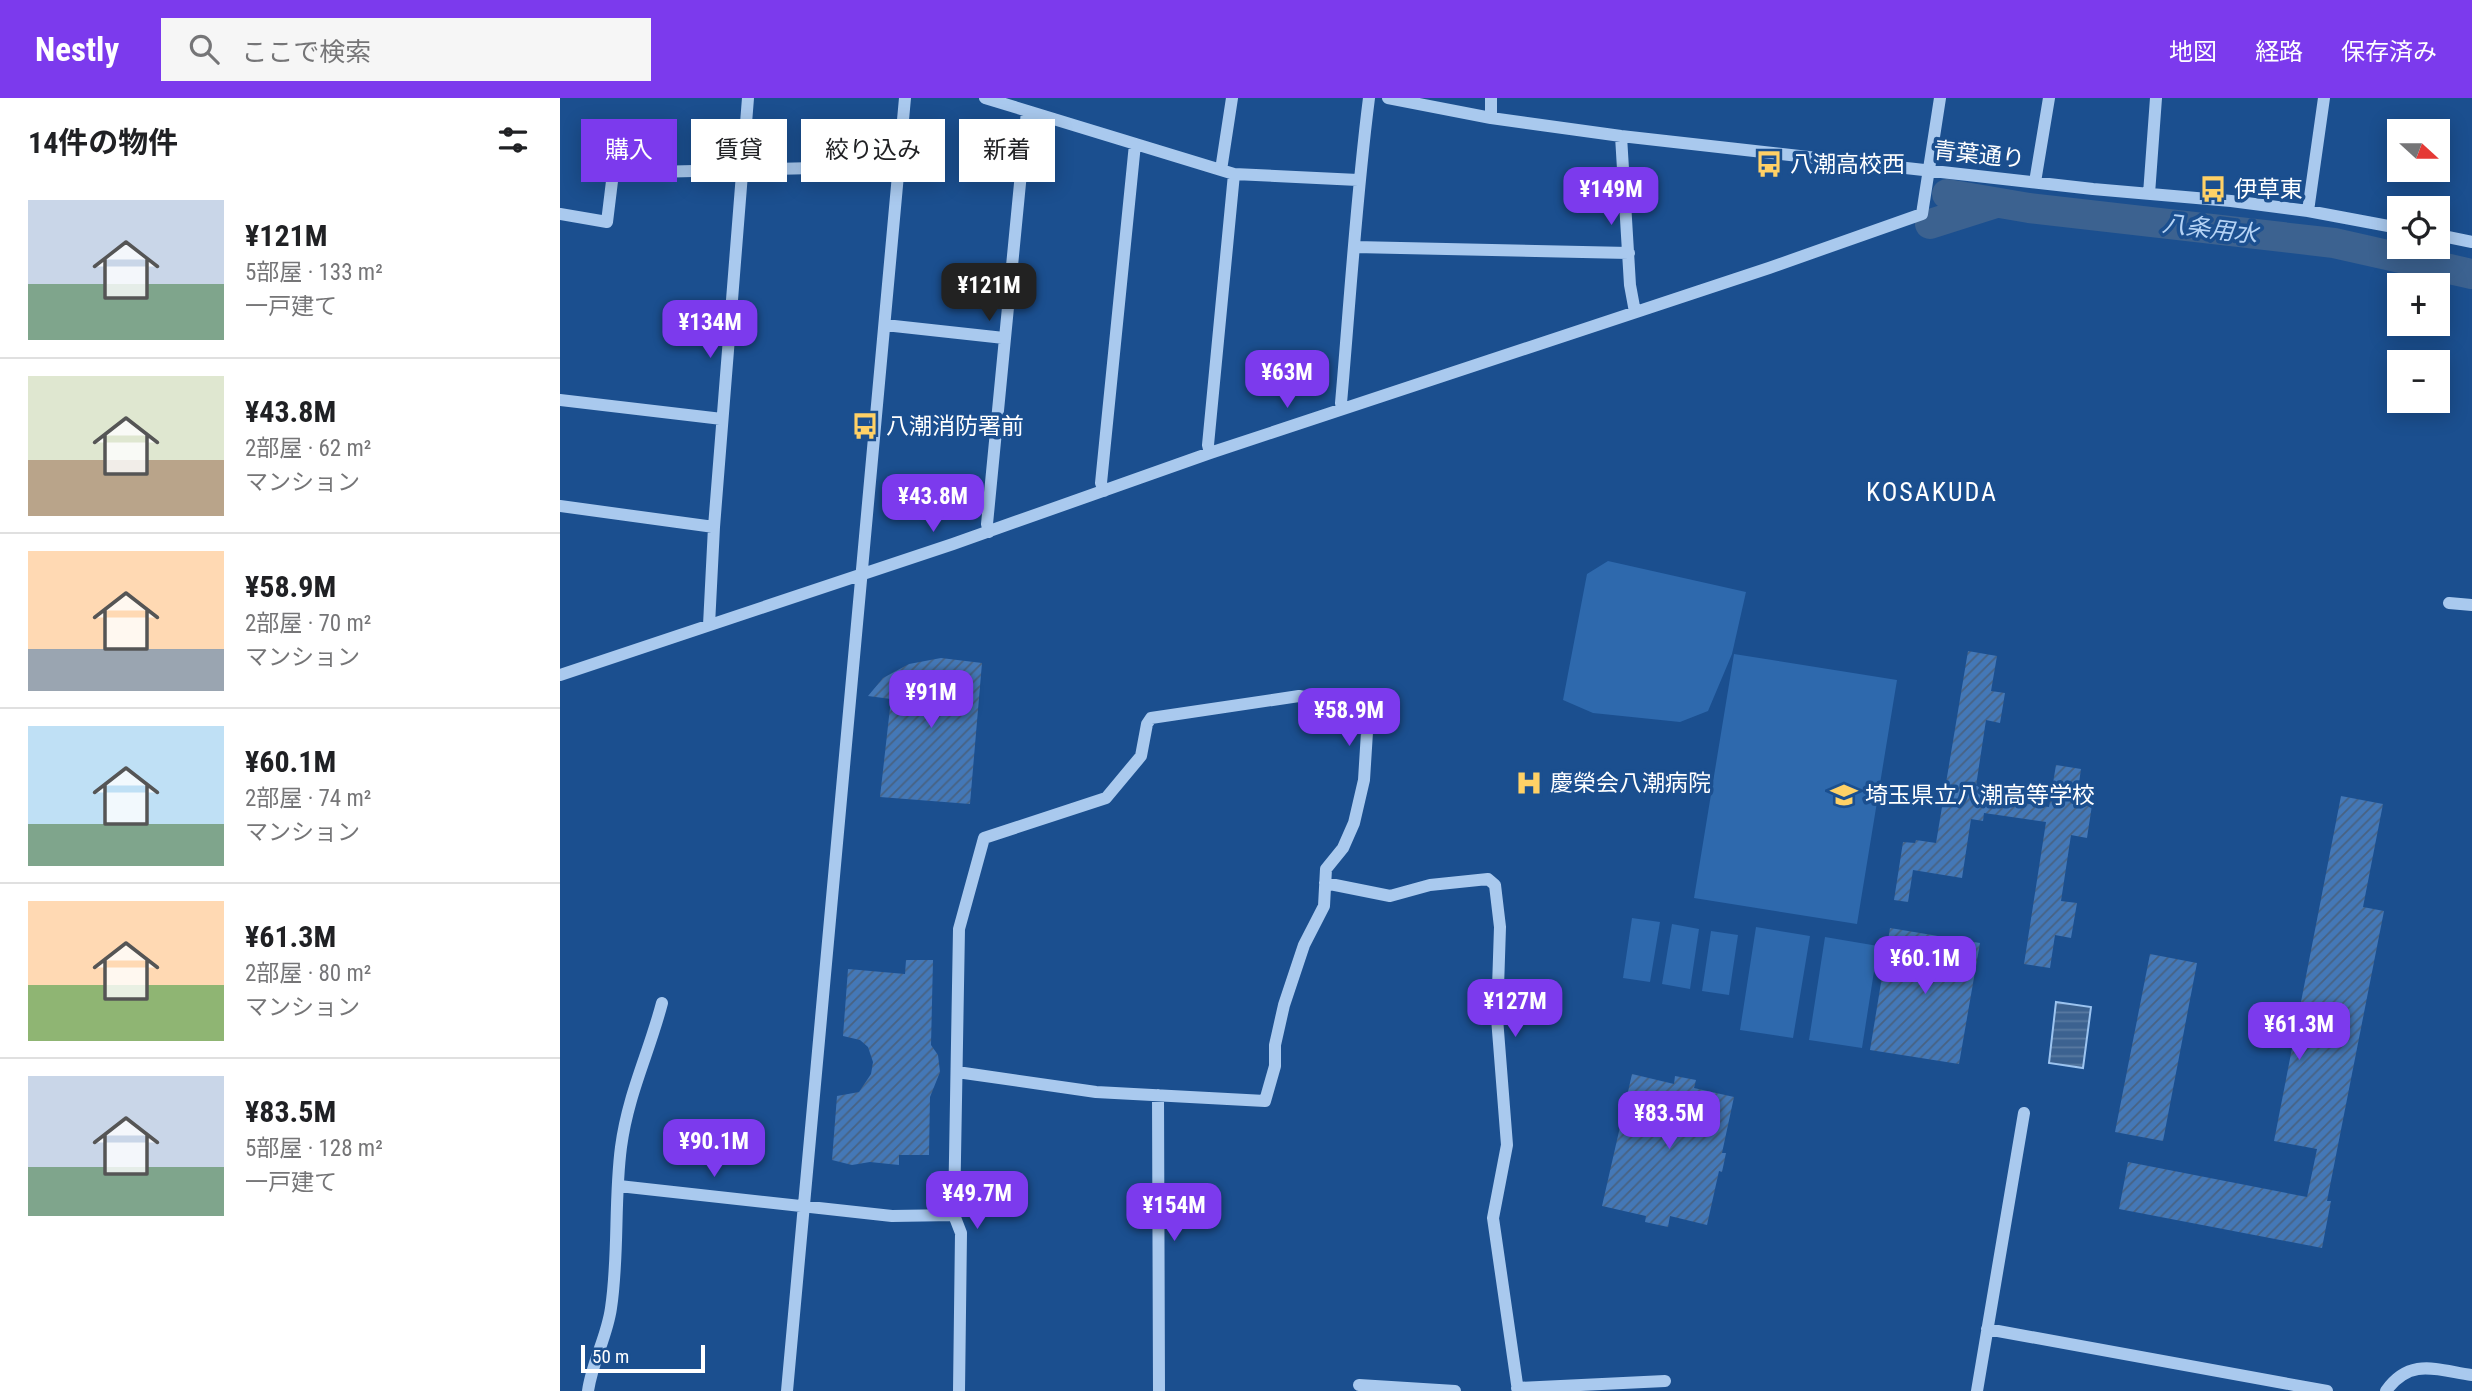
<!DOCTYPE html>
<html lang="ja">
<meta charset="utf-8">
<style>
:root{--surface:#fff;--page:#f6f6f6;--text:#202124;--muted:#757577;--line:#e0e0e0;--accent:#7c3aed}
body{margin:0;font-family:"Roboto Condensed","Noto Sans JP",sans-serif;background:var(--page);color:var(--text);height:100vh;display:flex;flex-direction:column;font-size:26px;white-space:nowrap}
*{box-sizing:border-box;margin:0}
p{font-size:23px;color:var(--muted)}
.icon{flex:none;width:38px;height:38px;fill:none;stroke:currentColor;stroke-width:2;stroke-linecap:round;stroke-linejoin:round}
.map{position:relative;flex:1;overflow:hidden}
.details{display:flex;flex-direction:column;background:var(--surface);width:560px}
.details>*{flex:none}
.hud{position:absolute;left:21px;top:21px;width:665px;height:63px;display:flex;gap:14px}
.needle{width:46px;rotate:111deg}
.tools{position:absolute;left:1827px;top:21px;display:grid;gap:14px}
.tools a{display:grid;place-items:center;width:63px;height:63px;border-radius:0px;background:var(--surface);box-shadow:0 4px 18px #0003;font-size:35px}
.scale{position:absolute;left:21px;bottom:18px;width:124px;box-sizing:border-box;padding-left:7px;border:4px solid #fff;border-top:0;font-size:19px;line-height:24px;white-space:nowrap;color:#fff;-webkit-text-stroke:5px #1b4f8f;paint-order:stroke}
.price{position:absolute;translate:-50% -60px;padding:0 16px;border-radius:14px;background:var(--accent);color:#fff;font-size:23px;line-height:46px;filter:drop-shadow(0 2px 4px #0008)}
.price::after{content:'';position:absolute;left:50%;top:42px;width:21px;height:16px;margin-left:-10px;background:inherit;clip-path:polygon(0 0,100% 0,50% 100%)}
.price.active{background:#222;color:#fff}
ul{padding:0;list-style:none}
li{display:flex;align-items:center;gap:21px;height:175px;padding:0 28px}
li+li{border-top:2px solid var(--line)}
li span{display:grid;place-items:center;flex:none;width:196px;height:140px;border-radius:0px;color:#555}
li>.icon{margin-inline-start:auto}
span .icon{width:84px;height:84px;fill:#fffc;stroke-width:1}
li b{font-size:30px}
h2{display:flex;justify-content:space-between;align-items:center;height:84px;padding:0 28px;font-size:30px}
.chip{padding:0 24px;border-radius:0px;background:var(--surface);box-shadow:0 4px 18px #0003;font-size:24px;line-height:63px}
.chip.active{background:var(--accent);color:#fff}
header{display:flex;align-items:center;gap:42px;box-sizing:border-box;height:98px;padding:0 35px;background:var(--accent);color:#fff}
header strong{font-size:33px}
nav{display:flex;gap:38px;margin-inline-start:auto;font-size:24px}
.search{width:490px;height:63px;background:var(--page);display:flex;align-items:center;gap:18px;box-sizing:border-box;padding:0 24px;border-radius:0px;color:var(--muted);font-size:26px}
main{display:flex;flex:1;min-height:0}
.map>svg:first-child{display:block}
.green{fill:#2e69ad}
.water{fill:url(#water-rules);stroke:#9cc4f0;stroke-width:2}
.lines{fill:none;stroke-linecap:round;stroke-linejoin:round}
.river{stroke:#3c6290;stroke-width:30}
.building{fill:url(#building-hatch)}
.minor{stroke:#a9c9ee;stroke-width:12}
.labels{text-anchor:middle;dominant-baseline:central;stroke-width:7;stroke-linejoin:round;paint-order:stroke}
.street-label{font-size:23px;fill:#fff;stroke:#1b4f8f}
.poi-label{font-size:23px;fill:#fff;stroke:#1b4f8f;text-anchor:start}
.water-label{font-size:24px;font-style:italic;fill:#b5d3f5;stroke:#1b4f8f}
.quarter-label{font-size:26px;letter-spacing:2px;fill:#fff;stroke:#1b4f8f}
</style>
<header>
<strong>Nestly</strong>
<div class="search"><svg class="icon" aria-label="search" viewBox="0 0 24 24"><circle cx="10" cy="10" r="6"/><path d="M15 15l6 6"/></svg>ここで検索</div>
<nav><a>地図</a><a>経路</a><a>保存済み</a></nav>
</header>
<main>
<section class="details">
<h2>14件の物件<svg class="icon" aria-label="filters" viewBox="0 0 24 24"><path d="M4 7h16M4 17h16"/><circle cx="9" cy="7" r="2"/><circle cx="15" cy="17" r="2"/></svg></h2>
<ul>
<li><span style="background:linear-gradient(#c9d6e8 60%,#7fa58c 0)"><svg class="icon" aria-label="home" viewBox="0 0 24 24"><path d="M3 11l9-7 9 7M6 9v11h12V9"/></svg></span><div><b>¥121M</b><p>5部屋 · 133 m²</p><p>一戸建て</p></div></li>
<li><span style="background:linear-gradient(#dfe7d0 60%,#b9a48a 0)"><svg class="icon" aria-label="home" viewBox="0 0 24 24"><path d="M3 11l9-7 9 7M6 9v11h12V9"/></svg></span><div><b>¥43.8M</b><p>2部屋 · 62 m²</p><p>マンション</p></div></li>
<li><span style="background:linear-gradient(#ffd9b3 70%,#9aa5b1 0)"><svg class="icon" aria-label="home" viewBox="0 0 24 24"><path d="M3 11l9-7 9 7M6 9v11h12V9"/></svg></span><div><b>¥58.9M</b><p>2部屋 · 70 m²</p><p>マンション</p></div></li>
<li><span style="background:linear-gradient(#bfe0f5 70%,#7fa58c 0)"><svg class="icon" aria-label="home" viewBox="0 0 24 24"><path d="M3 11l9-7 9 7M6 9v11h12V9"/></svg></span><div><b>¥60.1M</b><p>2部屋 · 74 m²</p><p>マンション</p></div></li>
<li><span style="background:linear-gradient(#ffd9b3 60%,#8fb573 0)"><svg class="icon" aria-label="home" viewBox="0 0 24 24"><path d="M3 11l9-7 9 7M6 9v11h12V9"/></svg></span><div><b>¥61.3M</b><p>2部屋 · 80 m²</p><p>マンション</p></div></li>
<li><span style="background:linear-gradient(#c9d6e8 65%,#7fa58c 0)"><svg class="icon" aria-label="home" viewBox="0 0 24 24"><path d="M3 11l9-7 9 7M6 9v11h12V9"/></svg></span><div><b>¥83.5M</b><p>5部屋 · 128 m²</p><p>一戸建て</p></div></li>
</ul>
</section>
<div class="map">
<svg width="1912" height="1293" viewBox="0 0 1912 1293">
<defs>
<pattern id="water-rules" width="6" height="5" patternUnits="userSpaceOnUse" patternTransform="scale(1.75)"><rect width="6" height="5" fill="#3c6290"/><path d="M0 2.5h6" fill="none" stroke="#597aa1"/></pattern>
<pattern id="building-hatch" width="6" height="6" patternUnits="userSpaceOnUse" patternTransform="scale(1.75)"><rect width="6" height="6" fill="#4478b7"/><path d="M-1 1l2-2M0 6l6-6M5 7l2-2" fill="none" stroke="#486282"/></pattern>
</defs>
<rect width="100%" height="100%" fill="#1b4f8f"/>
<path class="green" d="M1048,463L1186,494L1172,556L1148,613L1120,624L1033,615L1003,602L1027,476Z
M1174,556L1337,582L1297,826L1134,800Z
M1072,820L1100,824L1090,884L1063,880Z
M1112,826L1139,831L1130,891L1102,886Z
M1196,829L1250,838L1233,940L1180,932Z
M1151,833L1178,837L1169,897L1142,893Z
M1265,839L1318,848L1302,950L1249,942Z"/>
<path class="water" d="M1496,904L1531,909L1523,970L1489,965Z"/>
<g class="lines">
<path class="river" d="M1387,96L1469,110L1774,145L1912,176
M1370,126L1433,106"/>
</g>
<path class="building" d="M1408,553L1437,558L1431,593L1445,595L1440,625L1426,622L1416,688L1429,690L1427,700L1489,709L1496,667L1521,671L1516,705L1532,707L1527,740L1511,737L1501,803L1517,805L1511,840L1495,837L1490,870L1464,866L1486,724L1424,715L1423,723L1411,721L1402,780L1353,772L1348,804L1334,802L1343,744L1355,745L1356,742L1376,745Z
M381,560L422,565L410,706L320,699L331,601L308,598L323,580L349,566Z
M1781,698L1823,706L1803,809L1824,813L1767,1103H1771L1762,1150L1559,1111L1568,1064L1747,1099L1757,1051L1714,1043Z
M1330,830L1420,845L1399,966L1310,952Z
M1590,856L1637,865L1603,1043L1555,1034Z
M346,862H373L371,947L378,957L380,974L370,999L369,1057H339V1067L310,1064L292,1067L272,1062L277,998L299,994L311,976L313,964L308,949L300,942L283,938L288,871L345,876Z
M1072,976L1114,986L1115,978L1136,982L1134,990L1174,999L1162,1055H1166L1162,1074L1159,1073L1147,1127L1110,1118L1108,1129L1085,1124L1086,1118L1042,1108Z"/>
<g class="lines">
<path class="minor" d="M425,0L674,76L798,82
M828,0L931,20L1061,38L1533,91L1671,103L1748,113L1839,130
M931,20V0
M1061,38L1070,187L1075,214
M661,72L672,0
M1475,84L1489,0
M1589,96L1596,0
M1748,113L1764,0
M0,116L47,124L53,75L340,68
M1878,137L1912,144
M795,149L1069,155
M325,227L444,240
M0,302L162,321
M782,311L781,305C790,203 796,101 809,0
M650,355L648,347L674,76
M544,393L541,385L575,46
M0,408L154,429
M429,434L427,426L467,13
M1889,505L1912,507
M149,527L154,429L188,0
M0,577L393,446L650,355L1209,170L1362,116L1380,0
M765,785L830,798L870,787L928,781L935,787L940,829L937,920L947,1047L933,1120L958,1293
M397,974L536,994L705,1003L715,968V947L724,907L744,847L764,808L766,771L783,750L794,725L804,682L807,634L780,606L739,598L591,620L587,626L581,658L546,700L424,740L399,831L394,1117L401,1135L399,1293
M598,997L599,1293
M59,1088L332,1118L394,1117
M1427,1231L1767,1293
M799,1287L895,1293
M957,1290L1105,1283
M28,1293C32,1264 47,1239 51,1210C59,1157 54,1102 61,1049C68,996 89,955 102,905
M227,1293L345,0
M1417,1293L1464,1015
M1826,1293C1850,1259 1877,1272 1912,1277"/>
</g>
<defs>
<symbol id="bus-bare" viewBox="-9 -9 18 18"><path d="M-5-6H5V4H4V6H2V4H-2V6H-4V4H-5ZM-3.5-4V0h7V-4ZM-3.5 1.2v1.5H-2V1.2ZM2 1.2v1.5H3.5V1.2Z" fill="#ffd166" stroke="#1b4f8f" stroke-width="2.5" paint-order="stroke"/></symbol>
<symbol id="hospital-bare" viewBox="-9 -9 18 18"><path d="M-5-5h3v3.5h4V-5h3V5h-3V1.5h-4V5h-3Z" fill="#ffd166" stroke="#1b4f8f" stroke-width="2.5" paint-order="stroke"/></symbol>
<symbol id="school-bare" viewBox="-9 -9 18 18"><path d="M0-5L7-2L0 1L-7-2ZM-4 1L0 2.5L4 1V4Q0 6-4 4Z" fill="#ffd166" stroke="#1b4f8f" stroke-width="2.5" paint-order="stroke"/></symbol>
</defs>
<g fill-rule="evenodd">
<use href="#bus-bare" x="1190" y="47" width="38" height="38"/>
<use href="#bus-bare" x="1634" y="72" width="38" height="38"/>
<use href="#bus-bare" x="286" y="309" width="38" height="38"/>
<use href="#hospital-bare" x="950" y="666" width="38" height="38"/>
<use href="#school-bare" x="1265" y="678" width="38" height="38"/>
</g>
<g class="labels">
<g class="street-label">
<text transform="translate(1419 57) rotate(6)">青葉通り</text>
</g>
<g class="poi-label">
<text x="1230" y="66">八潮高校西</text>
<text x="1674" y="91">伊草東</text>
<text x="326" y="328">八潮消防署前</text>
<text x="990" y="685">慶榮会八潮病院</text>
<text x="1305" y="697">埼玉県立八潮高等学校</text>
</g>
<g class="water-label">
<text transform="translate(1650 131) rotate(7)">八条用水</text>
</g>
<g class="quarter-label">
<text x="1372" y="394">KOSAKUDA</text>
</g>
</g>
</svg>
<div class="tools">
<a><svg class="needle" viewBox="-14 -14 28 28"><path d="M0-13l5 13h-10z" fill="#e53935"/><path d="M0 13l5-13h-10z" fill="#757577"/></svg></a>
<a><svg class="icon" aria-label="locate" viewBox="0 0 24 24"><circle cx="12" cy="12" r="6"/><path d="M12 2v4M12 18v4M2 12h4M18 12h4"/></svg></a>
<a>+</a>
<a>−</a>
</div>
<div class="scale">50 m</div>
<b class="price" style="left:1051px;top:129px">¥149M</b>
<b class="price active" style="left:429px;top:225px">¥121M</b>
<b class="price" style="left:150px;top:262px">¥134M</b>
<b class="price" style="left:727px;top:312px">¥63M</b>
<b class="price" style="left:373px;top:436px">¥43.8M</b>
<b class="price" style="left:371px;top:632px">¥91M</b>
<b class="price" style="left:789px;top:650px">¥58.9M</b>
<b class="price" style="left:1365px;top:898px">¥60.1M</b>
<b class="price" style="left:955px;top:941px">¥127M</b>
<b class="price" style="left:1739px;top:964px">¥61.3M</b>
<b class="price" style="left:1109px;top:1053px">¥83.5M</b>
<b class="price" style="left:154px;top:1081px">¥90.1M</b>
<b class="price" style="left:417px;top:1133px">¥49.7M</b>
<b class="price" style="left:614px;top:1145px">¥154M</b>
<div class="hud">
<a class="chip active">購入</a>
<a class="chip">賃貸</a>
<a class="chip">絞り込み</a>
<a class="chip">新着</a>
</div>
</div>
</main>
